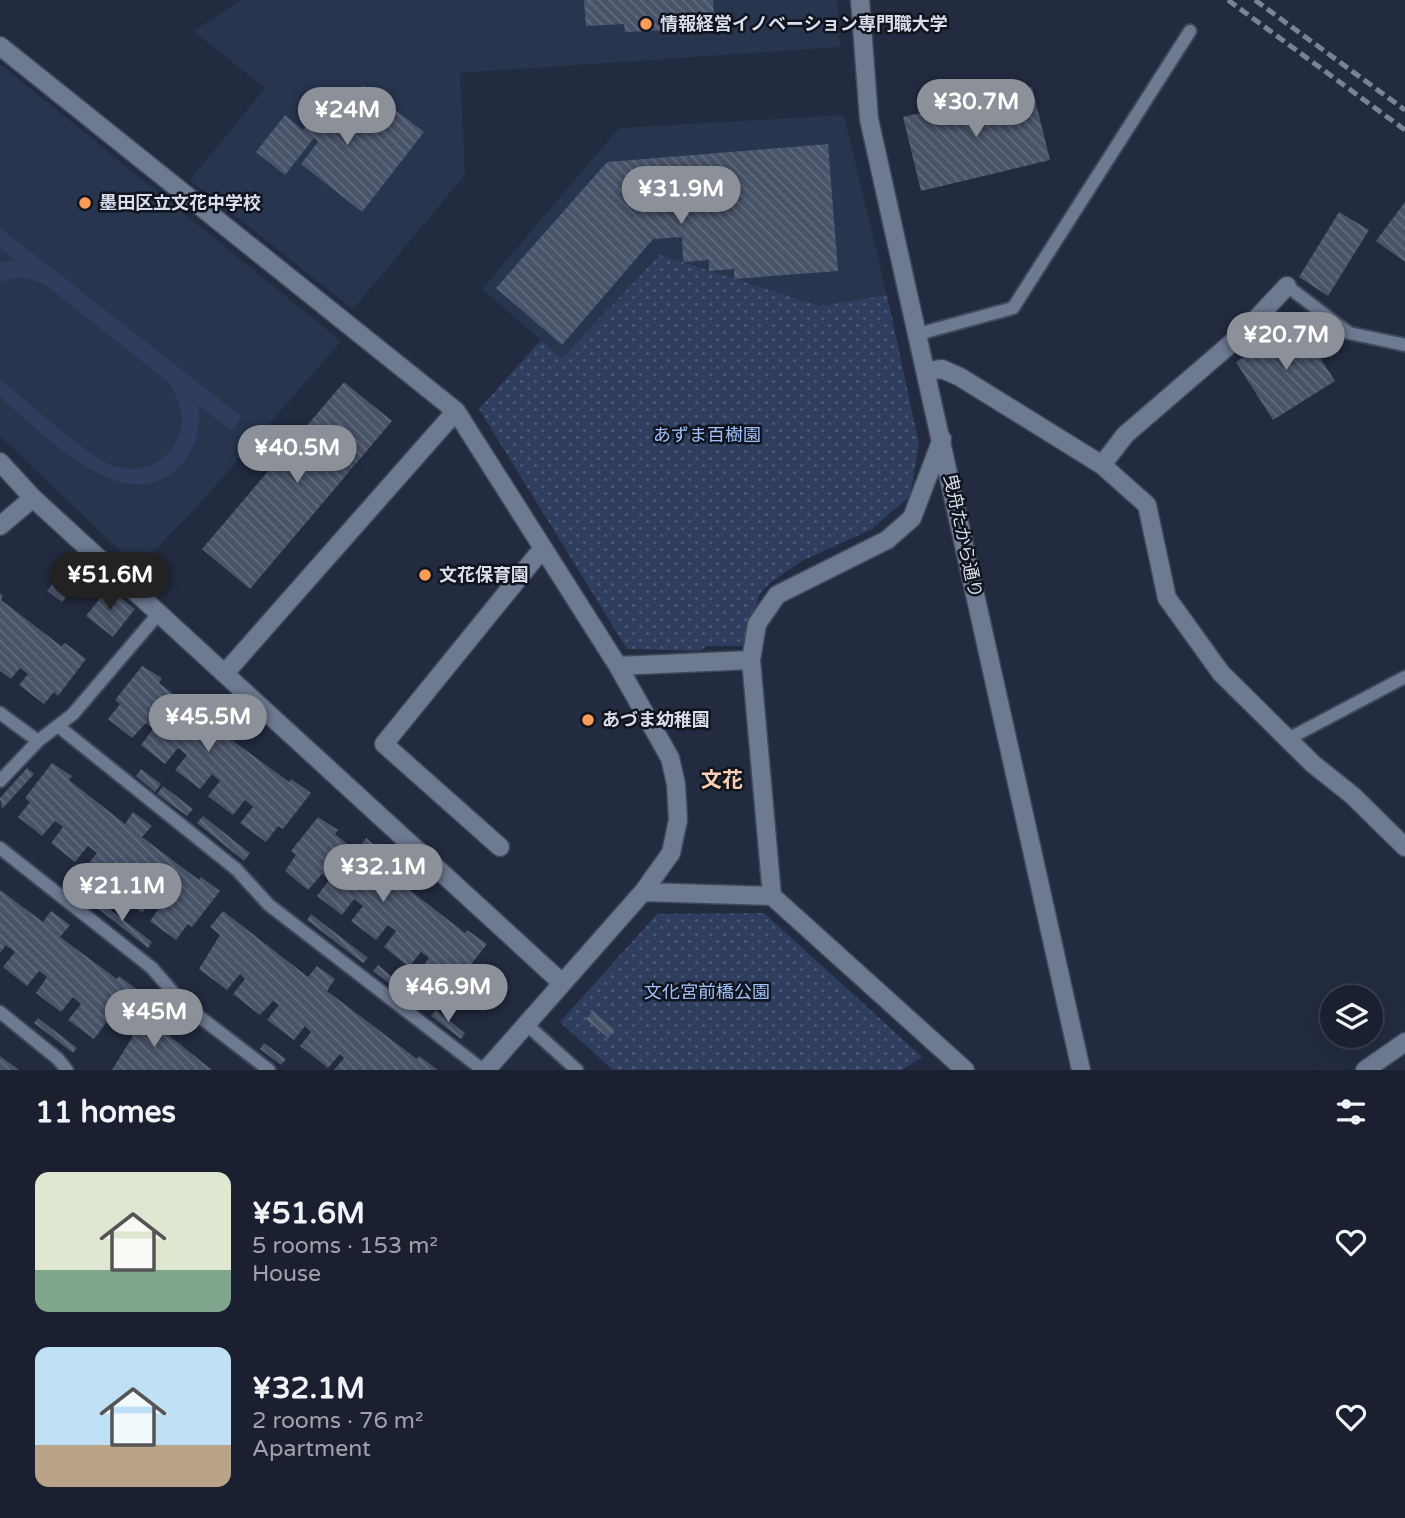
<!DOCTYPE html>
<meta charset="utf-8">
<style>
:root{--surface:#1a2030;--page:#232838;--text:#f1f3f6;--muted:#9fa3ab;--line:#383e4c;--accent:#8c9099}
body{margin:0;font-family:"Varela Round","Noto Sans JP",sans-serif;background:var(--page);color:var(--text);height:100vh;display:flex;flex-direction:column;font-size:26px;white-space:nowrap}
*{box-sizing:border-box;margin:0}
p{font-size:23px;color:var(--muted)}
.icon{flex:none;width:38px;height:38px;fill:none;stroke:currentColor;stroke-width:2;stroke-linecap:round;stroke-linejoin:round}
.map{position:relative;height:1070px;overflow:hidden}
.side{display:flex;flex-direction:column;background:var(--surface);flex:1}
.side>*{flex:none}
.tools{position:absolute;left:1320px;top:985px;display:grid;gap:14px}
.tools a{display:grid;place-items:center;width:63px;height:63px;border-radius:50%;background:var(--surface);box-shadow:0 7px 28px #0002,0 0 0 2px var(--line);font-size:35px}
.price{position:absolute;translate:-50% -60px;padding:0 16px;border-radius:24px;background:var(--accent);color:#fff;font-size:23px;line-height:46px;filter:drop-shadow(0 2px 4px #0008)}
.price::after{content:'';position:absolute;left:50%;top:42px;width:21px;height:16px;margin-left:-10px;background:inherit;clip-path:polygon(0 0,100% 0,50% 100%)}
.price.active{background:#222;color:#fff}
ul{padding:0;list-style:none}
li{display:flex;align-items:center;gap:21px;height:175px;padding:0 35px}
li span{display:grid;place-items:center;flex:none;width:196px;height:140px;border-radius:14px;color:#555}
li>.icon{margin-inline-start:auto}
span .icon{width:84px;height:84px;fill:#fffc;stroke-width:1}
li b{font-size:30px}
h2{display:flex;justify-content:space-between;align-items:center;height:84px;padding:0 35px;font-size:30px}
.map>svg:first-child{display:block}
.built{fill:#28354f}
.grass{fill:url(#grass-dots)}
.pitch{fill:#2f3e5f}
.building{fill:url(#building-back-hatch)}
.lines{fill:none;stroke-linecap:round;stroke-linejoin:round}
.lane-casing{stroke:#404859;stroke-width:16}
.street-casing{stroke:#404859;stroke-width:21}
.secondary-casing{stroke:#404859;stroke-width:21}
.lane{stroke:#6e7a92;stroke-width:12}
.street{stroke:#6e7a92;stroke-width:18}
.secondary{stroke:#6e7a92;stroke-width:18}
.rail{stroke:#7a8294;stroke-width:5;stroke-dasharray:10 5;stroke-linecap:butt}
.poi-dot{fill:#fd9c57;stroke:#10141d;stroke-width:2.5}
.labels{text-anchor:middle;dominant-baseline:central;stroke-width:5;stroke-linejoin:round;paint-order:stroke}
.poi-label{font-size:18px;font-weight:bold;fill:#d8deec;stroke:#10141d;text-anchor:start}
.park-label{font-size:18px;fill:#a2c0fc;stroke:#10141d}
.street-label{font-size:18px;fill:#d8deec;stroke:#10141d}
.quarter-label{font-size:21px;font-weight:bold;fill:#f8ceb3;stroke:#10141d}
</style>
<div class="map">
<svg width="1405" height="1070" viewBox="0 0 1405 1070">
<defs>
<pattern id="grass-dots" width="8" height="8" patternUnits="userSpaceOnUse" patternTransform="scale(1.75)"><rect width="8" height="8" fill="#2f3e5f"/><path d="M2 2h.1M6 6h.1" fill="none" stroke="#4c5976" stroke-width="1.8" stroke-linecap="round"/></pattern>
<pattern id="building-back-hatch" width="6" height="6" patternUnits="userSpaceOnUse" patternTransform="scale(1.75)"><rect width="6" height="6" fill="#49546a"/><path d="M-1 5l2 2M0 0l6 6M5-1l2 2" fill="none" stroke="#626c7f"/></pattern>
</defs>
<rect width="100%" height="100%" fill="#222b40"/>
<path class="built" d="M241,0H837L840,47L460,73L465,175L353,309L190,180L265,88L193,31Z
M0,64L341,341L203,500L138,568L0,436Z
M844,115L887,295L820,306L660,256L562,358L482,289L619,128Z"/>
<path class="grass" d="M660,255L820,306L887,295L919,444L910,496L872,529L802,561L771,582L759,595L747,646H706L700,651L627,649L479,409L541,340L562,358Z
M764,913L922,1057L902,1070H613L560,1022L657,914Z"/>
<path class="pitch" d="M0,228L242,417L232,431L198,405C201,427 196,448 181,465C125,524 44,433 0,397V379C25,399 90,459 116,467C139,473 165,464 176,442C187,421 181,401 168,382L47,286C31,277 17,276 0,282V263L16,260L0,248Z"/>
<path class="building" d="M584,0H713L714,16L685,17V29L625,32L624,24L586,26Z
M363,85L424,132L362,212L301,164L318,142L314,138L285,175L256,152L285,115L303,130L319,109L335,121Z
M1032,87L1050,160L921,191L903,117Z
M828,144L838,271L734,279V269L709,271V260L683,262L682,237L653,239L562,345L496,288L607,162Z
M1405,202V262L1376,241Z
M1339,212L1369,230L1328,296L1299,277Z
M1298,323L1335,381L1273,420L1236,362Z
M344,382L392,421L250,589L202,549Z
M63,571L78,583L62,602L47,591Z
M108,588L135,609L113,637L86,616Z
M0,593L3,596L1,600L61,646L65,643L86,659L58,696L54,692L44,704L19,685L28,674L20,668L11,679L0,671Z
M142,666L162,678L159,683L215,726L223,715L242,729L232,740L289,782L291,779L311,793L283,829L278,826L266,842L240,823L253,807L245,800L233,815L208,796L220,781L212,774L200,789L175,770L187,755L178,748L165,764L141,745L153,729L146,723L132,738L108,719L120,704L115,700Z
M52,763L72,776L69,780L125,824L133,812L152,826L142,837L199,880L201,877L220,891L192,927L188,924L176,940L150,921L162,904L154,898L142,913L117,893L129,878L122,872L109,887L85,868L97,853L88,846L75,862L51,843L63,827L55,821L42,836L18,817L30,802L25,798Z
M27,768L34,774L2,809L0,798Z
M141,769L161,784L155,792L136,776Z
M163,786L193,809L187,816L157,794Z
M203,816L250,853L244,861L197,823Z
M318,817L338,830L335,834L356,851L366,838L384,853L375,863L465,933L467,930L487,944L459,980L455,977L442,993L417,974L429,958L421,952L409,967L384,947L396,931L388,925L376,940L351,921L363,906L354,899L342,915L317,896L329,880L322,874L308,890L285,871L296,855L291,851Z
M0,890L43,922L51,911L70,925L60,937L117,979L119,976L138,990L111,1026L106,1023L94,1039L68,1020L81,1004L73,997L61,1012L36,993L47,977L39,971L27,986L3,967L15,952L6,945L0,953Z
M95,898L152,942L148,948L91,903Z
M223,911L308,977L317,966L335,979L327,991L417,1059L419,1056L438,1070H334L344,1058L340,1054L328,1068L300,1046L311,1032L305,1026L294,1040L267,1020L279,1005L273,1001L260,1015L233,994L245,979L240,974L227,990L199,969L220,935L210,927Z
M311,914L368,958L363,963L307,920Z
M378,965L404,986L399,991L373,971Z
M137,1010L212,1070H112L133,1036L123,1027Z
M436,1010L465,1033L461,1039L431,1016Z
M593,1011L615,1030L608,1038L586,1019Z
M38,1018L77,1048L73,1053L34,1023Z
M264,1043L286,1059L281,1065L260,1049Z
M0,1056L19,1070H0Z"/>
<g class="lines">
<defs>
<path id="lane" d="M1287,286L1349,333L1405,345
M918,334L1013,308L1190,31
M0,713L38,741
M58,726L236,869L269,905L483,1070
M1288,739L1405,677
M0,781L38,741L73,714L160,612
M0,848L152,968L183,1004L269,1070
M0,1012L58,1059L67,1070
M526,1024L577,1070"/>
<path id="street" d="M0,46L456,411L618,666L670,758L676,784L678,820L671,853L643,892
M927,371L942,369L960,377L1102,465L1147,505L1167,598L1221,673L1313,764L1352,795L1405,847
M0,462L33,498L562,983
M1102,465L1125,435L1242,334L1287,286
M0,526L33,498
M618,666L751,660
M226,672L456,411
M500,847L384,744L543,548
M772,896L751,660L757,624L777,595L887,540L912,518L942,439
M486,1070L643,892L772,896L965,1070"/>
<path id="secondary" d="M860,0L869,119L1081,1070
M1365,1070L1405,1042"/>
</defs>
<use href="#lane" class="lane-casing"/>
<use href="#street" class="street-casing"/>
<use href="#secondary" class="secondary-casing"/>
<use href="#lane" class="lane"/>
<use href="#street" class="street"/>
<use href="#secondary" class="secondary"/>
<path class="rail" d="M1228,0L1405,130
M1255,0L1405,110"/>
</g>
<g class="poi-dot">
<circle cx="646" cy="24" r="7"/>
<circle cx="85" cy="203" r="7"/>
<circle cx="425" cy="575" r="7"/>
<circle cx="588" cy="720" r="7"/>
</g>
<g class="labels">
<g class="poi-label">
<text x="660" y="24">情報経営イノベーション専門職大学</text>
<text x="99" y="203">墨田区立文花中学校</text>
<text x="439" y="575">文花保育園</text>
<text x="602" y="720">あづま幼稚園</text>
</g>
<g class="park-label">
<text x="707" y="435">あずま百樹園</text>
<text x="707" y="992">文化宮前橋公園</text>
</g>
<g class="street-label">
<text transform="translate(963 536) rotate(78)">曳舟たから通り</text>
</g>
<g class="quarter-label">
<text x="722" y="780">文花</text>
</g>
</g>
</svg>
<div class="tools">
<a><svg class="icon" aria-label="layers" viewBox="0 0 24 24"><path d="M12 4l9 5-9 5-9-5zM3 14l9 5 9-5"/></svg></a>
</div>
<b class="price" style="left:976px;top:139px">¥30.7M</b>
<b class="price" style="left:347px;top:147px">¥24M</b>
<b class="price" style="left:681px;top:226px">¥31.9M</b>
<b class="price" style="left:1286px;top:372px">¥20.7M</b>
<b class="price" style="left:297px;top:485px">¥40.5M</b>
<b class="price active" style="left:110px;top:612px">¥51.6M</b>
<b class="price" style="left:208px;top:754px">¥45.5M</b>
<b class="price" style="left:383px;top:904px">¥32.1M</b>
<b class="price" style="left:122px;top:923px">¥21.1M</b>
<b class="price" style="left:448px;top:1024px">¥46.9M</b>
<b class="price" style="left:154px;top:1049px">¥45M</b>
</div>
<section class="side">
<h2>11 homes<svg class="icon" aria-label="filters" viewBox="0 0 24 24"><path d="M4 7h16M4 17h16"/><circle cx="9" cy="7" r="2"/><circle cx="15" cy="17" r="2"/></svg></h2>
<ul>
<li><span style="background:linear-gradient(#dfe7d0 70%,#7fa58c 0)"><svg class="icon" aria-label="home" viewBox="0 0 24 24"><path d="M3 11l9-7 9 7M6 9v11h12V9"/></svg></span><div><b>¥51.6M</b><p>5 rooms · 153 m²</p><p>House</p></div><svg class="icon" aria-label="heart" viewBox="0 0 24 24"><path d="M12 20l-8-8c-3-5 5-10 8-4 3-6 11-1 8 4z"/></svg></li>
<li><span style="background:linear-gradient(#bfe0f5 70%,#b9a48a 0)"><svg class="icon" aria-label="home" viewBox="0 0 24 24"><path d="M3 11l9-7 9 7M6 9v11h12V9"/></svg></span><div><b>¥32.1M</b><p>2 rooms · 76 m²</p><p>Apartment</p></div><svg class="icon" aria-label="heart" viewBox="0 0 24 24"><path d="M12 20l-8-8c-3-5 5-10 8-4 3-6 11-1 8 4z"/></svg></li>
</ul>
</section>
